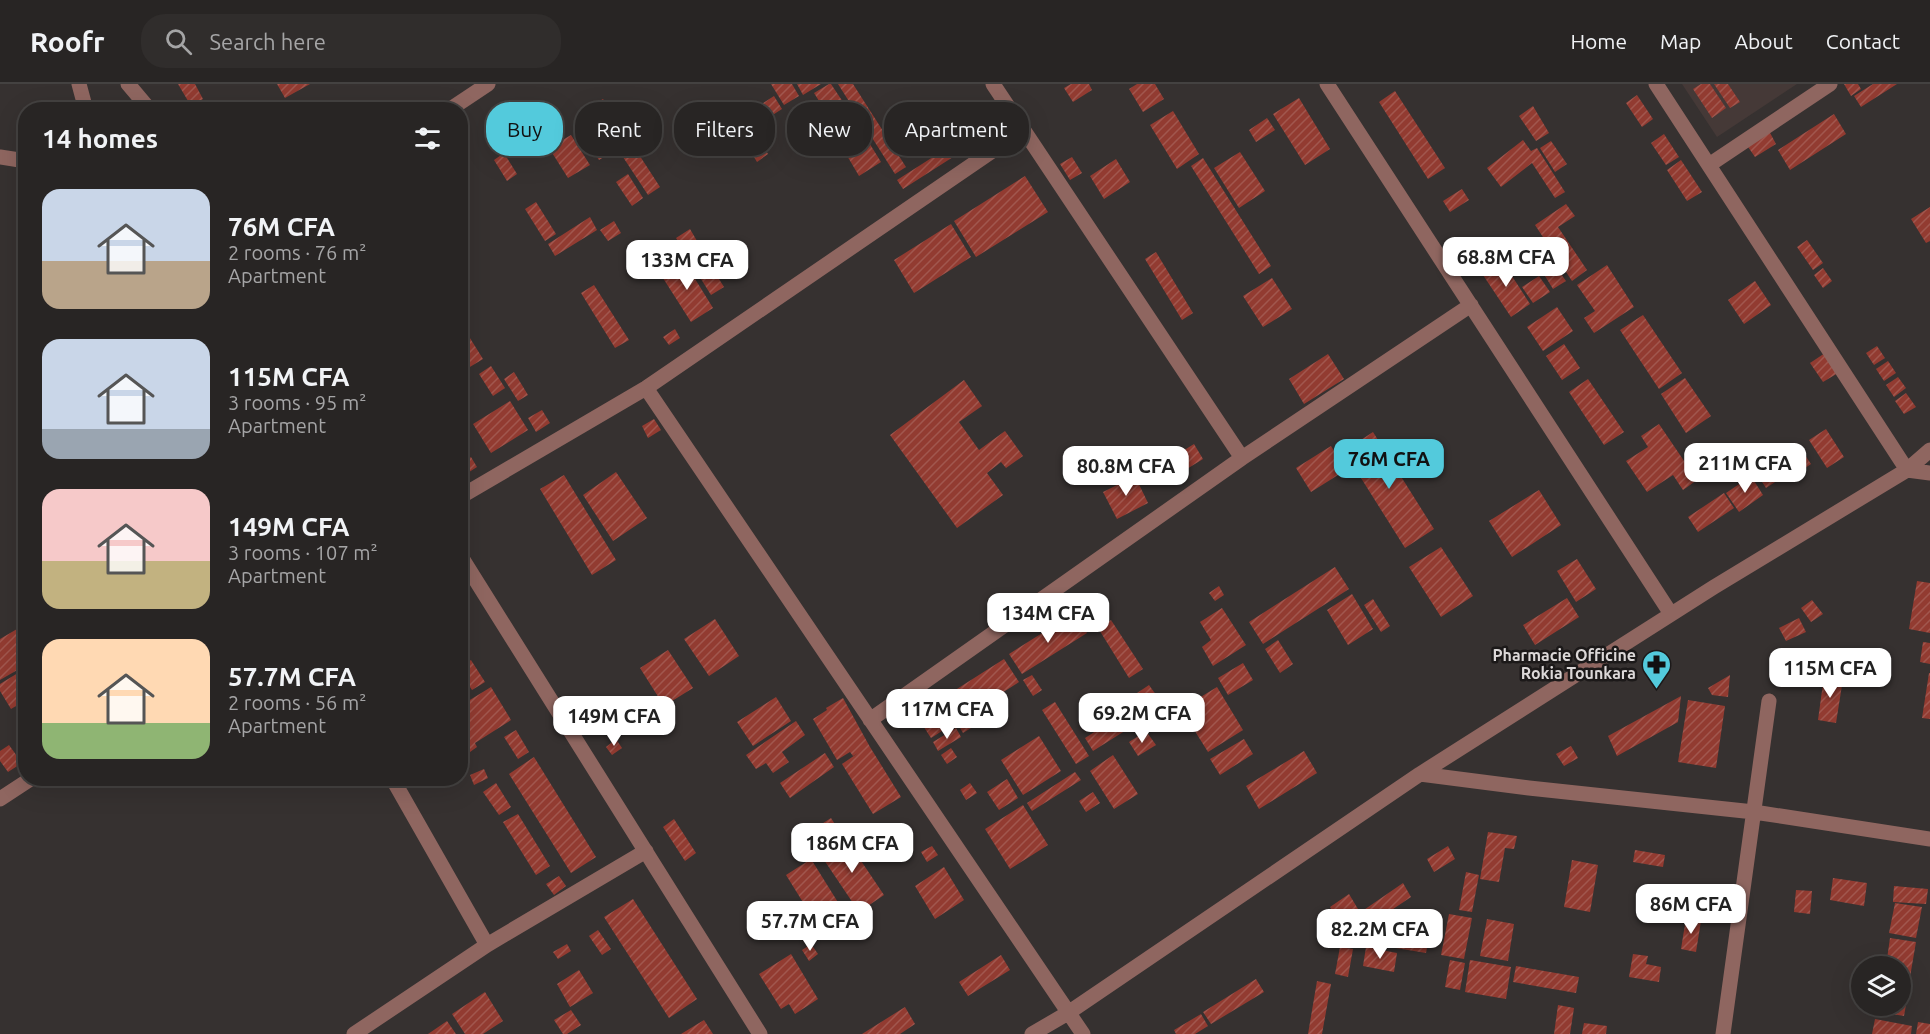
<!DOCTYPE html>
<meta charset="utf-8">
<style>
:root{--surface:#282524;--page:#302d2c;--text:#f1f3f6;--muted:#a5a5a6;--line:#444241;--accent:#53cadc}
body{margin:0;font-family:Ubuntu,sans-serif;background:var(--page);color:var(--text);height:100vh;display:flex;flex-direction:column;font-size:22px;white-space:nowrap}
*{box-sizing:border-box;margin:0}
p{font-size:20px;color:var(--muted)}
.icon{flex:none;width:33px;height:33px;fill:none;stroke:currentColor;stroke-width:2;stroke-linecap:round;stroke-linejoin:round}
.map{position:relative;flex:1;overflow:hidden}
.sheet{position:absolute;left:18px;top:18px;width:450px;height:684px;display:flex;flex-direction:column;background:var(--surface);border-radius:24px;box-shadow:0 6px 24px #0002,0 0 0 2px var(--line)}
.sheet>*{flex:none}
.banner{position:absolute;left:486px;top:18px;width:570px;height:54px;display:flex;gap:12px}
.fabs{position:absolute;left:1851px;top:872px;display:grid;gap:12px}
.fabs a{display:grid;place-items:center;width:60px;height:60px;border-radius:50%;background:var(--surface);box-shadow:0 6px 24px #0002,0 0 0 2px var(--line);font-size:30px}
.price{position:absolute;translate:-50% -51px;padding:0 14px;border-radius:12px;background:#fff;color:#222;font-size:20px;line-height:39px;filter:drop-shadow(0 2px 3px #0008)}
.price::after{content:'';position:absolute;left:50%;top:36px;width:18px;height:14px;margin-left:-9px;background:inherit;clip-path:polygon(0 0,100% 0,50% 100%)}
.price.active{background:var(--accent);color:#111}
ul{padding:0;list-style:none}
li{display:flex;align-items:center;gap:18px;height:150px;padding:0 24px}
li span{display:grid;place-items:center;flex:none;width:168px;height:120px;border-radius:18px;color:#555}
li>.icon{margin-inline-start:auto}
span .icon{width:72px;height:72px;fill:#fffc;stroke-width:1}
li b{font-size:26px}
h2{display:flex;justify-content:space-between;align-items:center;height:72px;padding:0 24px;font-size:26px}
.pill{padding:0 21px;border-radius:24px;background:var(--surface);box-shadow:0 6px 24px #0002,0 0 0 2px var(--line);font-size:21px;line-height:54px}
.pill.active{background:var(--accent);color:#111}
header{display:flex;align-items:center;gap:36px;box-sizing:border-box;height:84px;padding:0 30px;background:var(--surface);border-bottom:2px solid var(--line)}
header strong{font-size:28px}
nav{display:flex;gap:33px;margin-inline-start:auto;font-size:21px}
.search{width:420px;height:54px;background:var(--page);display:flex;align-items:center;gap:15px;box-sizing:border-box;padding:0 21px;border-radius:24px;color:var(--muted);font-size:22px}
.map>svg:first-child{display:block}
.built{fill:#453937}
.building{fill:url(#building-hatch)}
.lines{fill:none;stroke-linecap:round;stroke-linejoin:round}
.minor{stroke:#8f6660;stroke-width:15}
.labels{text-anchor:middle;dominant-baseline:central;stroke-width:5;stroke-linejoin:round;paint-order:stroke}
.poi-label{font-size:16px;font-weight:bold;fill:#dcd8d8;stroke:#1c1919;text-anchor:end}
</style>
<header>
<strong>Roofr</strong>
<div class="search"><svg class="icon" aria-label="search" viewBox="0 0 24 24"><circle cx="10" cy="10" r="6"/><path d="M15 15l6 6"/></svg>Search here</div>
<nav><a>Home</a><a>Map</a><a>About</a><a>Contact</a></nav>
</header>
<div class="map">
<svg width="1930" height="950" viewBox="0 0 1930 950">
<defs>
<pattern id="building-hatch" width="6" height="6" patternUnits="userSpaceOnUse" patternTransform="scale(1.5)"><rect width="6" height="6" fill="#923b31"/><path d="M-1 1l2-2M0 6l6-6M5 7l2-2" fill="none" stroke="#a1574e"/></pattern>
</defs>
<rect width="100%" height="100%" fill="#363130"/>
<path class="built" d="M1682,0H1797L1717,53Z"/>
<path class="building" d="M178,0H195L203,15L191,22Z
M277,0H310L285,14Z
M771,0H792L799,12L784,21Z
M797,0H821L803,11Z
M829,0H831L843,18L826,28L814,9Z
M838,0H853L906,83L895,90Z
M1071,0H1089L1092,6L1073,18L1064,4Z
M1137,0H1155L1164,15L1143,28L1129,5Z
M1701,0H1710L1726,24L1712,34L1693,5Z
M1714,0H1728L1740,18L1730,24Z
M1844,0H1858L1861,5L1851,12Z
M1873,0H1897L1861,23L1854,12Z
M1395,7L1445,84L1428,95L1379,18Z
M1637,11L1653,35L1642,43L1626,19Z
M774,12L782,25L754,43L746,30Z
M1299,14L1330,65L1305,81L1273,30Z
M603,15L660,103L648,111L590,23Z
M1533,22L1549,49L1536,57L1519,32Z
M846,23L864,52L846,63L828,34Z
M736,24L749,44L739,50L726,31Z
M543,27L553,43L529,59L519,42Z
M1173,27L1199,70L1177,85L1150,41Z
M589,29L614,67L599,76L574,38Z
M1834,30L1846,50L1790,86L1778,66Z
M1267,34L1275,46L1256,58L1249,46Z
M983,41L989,50L903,105L897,96Z
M1768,45L1776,60L1755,73L1746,60Z
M754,47L768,70L757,78L743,55Z
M1664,50L1679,73L1666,81L1651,59Z
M571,51L590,81L568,94L549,64Z
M731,53L738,65L728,71L722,60Z
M1523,56L1531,67L1537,64L1565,108L1555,114L1532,79L1501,103L1487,84Z
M868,57L881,78L859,92L846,70Z
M1551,57L1567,80L1555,88L1540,64Z
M1240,68L1265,107L1239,124L1214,84Z
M504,69L517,90L507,97L494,76Z
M1072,73L1082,89L1070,96L1060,80Z
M1203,74L1271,182L1259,190L1191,82Z
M1116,75L1130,98L1104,115L1090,92Z
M1681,76L1702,108L1687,117L1667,86Z
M628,90L643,114L632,122L616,98Z
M1025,92L1048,128L976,173L954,137Z
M1462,105L1469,116L1450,128L1443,117Z
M536,118L556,150L545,157L525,125Z
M1566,120L1575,132L1558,143L1587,186L1572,197L1535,141Z
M1930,123V157L1926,159L1911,135Z
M590,133L597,146L555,172L548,160Z
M614,137L621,149L608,157L600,146Z
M951,140L971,173L914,209L894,176Z
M690,145L707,174L693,182L676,154Z
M1807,156L1823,179L1813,186L1797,163Z
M1156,168L1193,229L1182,236L1145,175Z
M1501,175L1530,220L1511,233L1481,188Z
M684,177L713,224L691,238L661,191Z
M709,179L724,203L711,211L696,187Z
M1607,181L1634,223L1594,249L1584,234L1595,227L1577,201Z
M1557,184L1566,197L1553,205L1545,192Z
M1823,184L1832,197L1823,204L1814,191Z
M1539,192L1550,208L1533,219L1522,203Z
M1272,194L1292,225L1263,243L1243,212Z
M1755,197L1771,221L1744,240L1728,216Z
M594,201L629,256L615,264L581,209Z
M1557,223L1573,247L1543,267L1527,243Z
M1643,231L1682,289L1659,305L1620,246Z
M460,238L483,275L460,289Z
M675,245L680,254L669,261L663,253Z
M1564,260L1580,284L1562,296L1546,272Z
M1877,262L1885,274L1874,281L1866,269Z
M1825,269L1838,289L1823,298L1810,279Z
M1328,270L1344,295L1304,320L1289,295Z
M1888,277L1896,289L1884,297L1876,285Z
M491,282L505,304L493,312L479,290Z
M514,288L528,311L518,317L504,295Z
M1898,293L1906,304L1894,313L1886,301Z
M1685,294L1711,332L1686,349L1661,310Z
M1588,295L1624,348L1604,361L1569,308Z
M964,296L982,322L959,338L979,366L1005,347L1023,372L1006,384L1001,378L987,389L1003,411L957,444L890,351Z
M1906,309L1916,323L1904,330L1895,317Z
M510,317L528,346L491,369L473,340Z
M542,326L550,339L536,348L528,334Z
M654,335L661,346L648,354L642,342Z
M1659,340L1697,396L1683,406L1673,391L1647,408L1626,377L1648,363L1641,352Z
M1826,345L1844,373L1827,384L1809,356Z
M1373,348L1434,445L1405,464L1344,367Z
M1194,360L1203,375L1182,388L1173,373Z
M1331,362L1346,386L1311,408L1296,384Z
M1799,362L1811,380L1789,395L1777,377Z
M471,373L477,383L466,390L460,380Z
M1775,378L1784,392L1766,404L1757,390Z
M616,388L647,434L613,457L583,411Z
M564,391L616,476L592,491L540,405Z
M1135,392L1148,419L1117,435L1103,408Z
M1751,392L1763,411L1739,428L1726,409Z
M1539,406L1561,441L1512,473L1489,437Z
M1724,409L1734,424L1698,448L1688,433Z
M1441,463L1473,512L1441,533L1409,483Z
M1577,475L1596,505L1576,518L1557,487Z
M1335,483L1349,505L1263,560L1249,538Z
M1917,497L1930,499V549L1909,545Z
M1219,502L1224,511L1215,517L1209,509Z
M1352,510L1373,545L1348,561L1327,526Z
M1567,514L1579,533L1535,561L1523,541Z
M1373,515L1390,542L1381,548L1364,521Z
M1812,516L1823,530L1811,538L1801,524Z
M1222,524L1246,561L1213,582L1202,563L1211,556L1200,538Z
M1074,529L1087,549L1022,590L1009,570Z
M1799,534L1806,548L1786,557L1779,544Z
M715,535L739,572L709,592L684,555Z
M1111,536L1143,585L1129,594L1098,544Z
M17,545L26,561V581L0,596V555Z
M1278,556L1293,580L1280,589L1265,565Z
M1923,558L1930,559V580L1920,578Z
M668,566L693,604L664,622L640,584Z
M1004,575L1019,598L931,654L916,631Z
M471,576L485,598L472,606L460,588V583Z
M1243,579L1253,596L1228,611L1218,594Z
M26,584V616L11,625L0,607V600Z
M1929,589H1930V635L1922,634Z
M1032,591L1042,606L1033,612L1023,596Z
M1730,591L1728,613L1712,611L1708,604Z
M1824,592L1843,595L1836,639L1818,636Z
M1149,601L1169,629L1153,640L1134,611Z
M491,603L511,636L475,659L477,663L463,673L460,668V622Z
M1217,603L1243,646L1208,668L1181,625Z
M1681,612L1678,638L1617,672L1608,652Z
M776,613L791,637L753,662L737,638Z
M843,614L870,663L901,713L873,730L842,680L858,669L853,672L850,668L837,676L813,635L827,626L826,624Z
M1688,616L1725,622L1716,684L1678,678Z
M1055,618L1089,672L1076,680L1042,626Z
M1131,624L1139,638L1093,667L1085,654Z
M980,629L984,636L963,649L959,642Z
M796,637L805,651L782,668L789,678L773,689L766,679L756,685L746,671Z
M956,644L961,653L938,667L933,658Z
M516,646L529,668L518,675L504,653Z
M1146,647L1156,661L1138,672L1129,658Z
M1039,652L1061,687L1023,711L1001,676Z
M616,655L622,664L612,671L606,663Z
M1244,655L1253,670L1220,691L1210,675Z
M9,661L22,679L8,688L0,677V667Z
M1571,662L1578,674L1564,682L1556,670Z
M951,664L957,673L947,680L941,671Z
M1304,667L1317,689L1259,725L1246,702Z
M825,669L834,683L790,714L780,699Z
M1113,671L1138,710L1114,725L1090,687Z
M534,673L596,773L571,789L509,690Z
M484,685L488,694L474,701L470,691Z
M1075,688L1081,696L1032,727L1027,719Z
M1007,695L1018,714L999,726L987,708Z
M496,699L511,723L499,731L483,708Z
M970,699L977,709L966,716L960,706Z
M1093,708L1100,719L1086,728L1079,717Z
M1023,721L1048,761L1010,785L985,745Z
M518,730L550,782L536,791L503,738Z
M831,734L838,745L826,752L820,741Z
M674,735L696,769L685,777L663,743Z
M1488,748L1517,752L1514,765L1505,764L1499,798L1480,795Z
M845,753L884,811L859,828L820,770Z
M932,762L938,771L927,778L921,768Z
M1448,762L1455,775L1434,788L1427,775Z
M1635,766L1665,771L1663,783L1633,778Z
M811,775L849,836L824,852L786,791Z
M1572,776L1598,781L1590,828L1564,823Z
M944,783L964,816L935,835L915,802Z
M1466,788L1479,791L1472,828L1459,826Z
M559,792L566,802L554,811L546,800Z
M1833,794L1867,799L1864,822L1830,816Z
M1403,799L1411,813L1350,854L1342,841Z
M1680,802L1706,806L1702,833L1675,829Z
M1894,802L1928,805L1926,820L1893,818Z
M1796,806L1812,807L1810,830L1794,828Z
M1349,810L1358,825L1339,838L1330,823Z
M633,815L697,915L669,934L604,833Z
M1895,819L1922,823L1916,854L1889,849Z
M1449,830L1472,834L1464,875L1441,871Z
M1686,834L1701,837L1696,868L1681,865Z
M1487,835L1514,840L1508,877L1480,872Z
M1401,837L1431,842L1426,869L1396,864Z
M598,846L611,865L602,871L589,852Z
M1890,854L1916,858L1909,899L1900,898V882H1886Z
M567,860L571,867L558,875L553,868Z
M811,860L818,870L809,877L802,866Z
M1340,863L1353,865L1348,893L1335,890Z
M1366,863L1397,869L1394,888L1363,882Z
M791,870L818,915L795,930L789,920L781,925L759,890Z
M1633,870L1648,872L1646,880L1661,883L1659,898L1629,893Z
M1001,871L1010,886L968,912L959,898Z
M1450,876L1465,879L1460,906L1445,903Z
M1470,876L1511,883L1506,915L1465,908Z
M1516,882L1579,893L1576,909L1513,898Z
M579,886L593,909L570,923L557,900Z
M1256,895L1264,908L1211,940L1203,928Z
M1317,897L1331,900L1322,950H1308Z
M1900,902L1909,904L1904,932L1880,928L1881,921H1900Z
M485,908L503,937L483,950H465L452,930Z
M1558,921L1574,924L1570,950H1554Z
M905,923L915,940L900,950H862Z
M571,926L581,941L567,950H563L554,936Z
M1201,930L1208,942L1195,950H1176L1174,946Z
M1875,935L1912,942L1911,950H1872Z
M704,936L713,950H681Z
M447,937L456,950H428Z
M1918,938L1930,940V950H1916Z
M1584,939L1607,942L1606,950H1582Z"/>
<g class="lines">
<path class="minor" d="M79,0L86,26
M128,0L150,26
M993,0L1242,374
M1327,0L1671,530
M1656,0L1907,386L1930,389
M449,26L488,0
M0,73L26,77
M1709,81L1830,0
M646,304L1083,950
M460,413L646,304L1023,46
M460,471L760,950
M870,636L1242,374L1471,221
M1420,690L1529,704L1754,728L1930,755
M392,694L487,861
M0,715L32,694
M354,950L487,861L646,767
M1032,950L1068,929L1420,690L1714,503L1907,386L1930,366
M1723,950L1769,617"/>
</g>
<defs>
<symbol id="pharmacy-pin" viewBox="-11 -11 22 30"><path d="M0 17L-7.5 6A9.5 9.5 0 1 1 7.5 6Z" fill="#53cadc" stroke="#1c1919"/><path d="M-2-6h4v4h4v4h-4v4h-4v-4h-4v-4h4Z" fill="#111"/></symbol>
</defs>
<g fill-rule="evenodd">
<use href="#pharmacy-pin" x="1640" y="564" width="33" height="45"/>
</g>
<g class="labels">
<g class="poi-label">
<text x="1636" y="571">Pharmacie Officine<tspan x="1636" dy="18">Rokia Tounkara</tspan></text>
</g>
</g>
</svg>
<div class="fabs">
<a><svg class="icon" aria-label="layers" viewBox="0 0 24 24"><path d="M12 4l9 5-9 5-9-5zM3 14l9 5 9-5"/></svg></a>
</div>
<b class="price" style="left:1506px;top:204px">68.8M CFA</b>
<b class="price" style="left:687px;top:207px">133M CFA</b>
<b class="price active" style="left:1389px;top:406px">76M CFA</b>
<b class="price" style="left:1745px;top:410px">211M CFA</b>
<b class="price" style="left:1126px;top:413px">80.8M CFA</b>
<b class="price" style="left:1048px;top:560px">134M CFA</b>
<b class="price" style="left:1830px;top:615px">115M CFA</b>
<b class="price" style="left:947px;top:656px">117M CFA</b>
<b class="price" style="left:1142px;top:660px">69.2M CFA</b>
<b class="price" style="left:614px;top:663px">149M CFA</b>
<b class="price" style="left:852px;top:790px">186M CFA</b>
<b class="price" style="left:1691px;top:851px">86M CFA</b>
<b class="price" style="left:810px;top:868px">57.7M CFA</b>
<b class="price" style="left:1380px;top:876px">82.2M CFA</b>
<div class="banner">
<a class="pill active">Buy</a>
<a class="pill">Rent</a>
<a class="pill">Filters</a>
<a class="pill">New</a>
<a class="pill">Apartment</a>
</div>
<section class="sheet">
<h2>14 homes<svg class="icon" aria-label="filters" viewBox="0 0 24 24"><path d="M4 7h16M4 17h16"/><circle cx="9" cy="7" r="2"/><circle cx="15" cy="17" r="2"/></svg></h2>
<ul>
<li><span style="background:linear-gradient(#c9d6e8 60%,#b9a48a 0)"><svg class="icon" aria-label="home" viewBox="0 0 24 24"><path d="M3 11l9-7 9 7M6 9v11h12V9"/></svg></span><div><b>76M CFA</b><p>2 rooms · 76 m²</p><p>Apartment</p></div></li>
<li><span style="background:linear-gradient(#c9d6e8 75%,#9aa5b1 0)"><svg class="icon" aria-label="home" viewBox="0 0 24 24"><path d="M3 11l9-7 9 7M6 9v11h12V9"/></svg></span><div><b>115M CFA</b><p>3 rooms · 95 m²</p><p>Apartment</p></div></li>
<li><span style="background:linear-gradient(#f6c9c9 60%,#c2b280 0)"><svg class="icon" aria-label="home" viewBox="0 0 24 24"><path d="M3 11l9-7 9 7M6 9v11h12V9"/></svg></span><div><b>149M CFA</b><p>3 rooms · 107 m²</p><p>Apartment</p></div></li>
<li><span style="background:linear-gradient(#ffd9b3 70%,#8fb573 0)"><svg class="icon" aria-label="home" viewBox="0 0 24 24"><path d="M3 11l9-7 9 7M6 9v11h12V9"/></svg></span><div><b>57.7M CFA</b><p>2 rooms · 56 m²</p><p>Apartment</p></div></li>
</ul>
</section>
</div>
